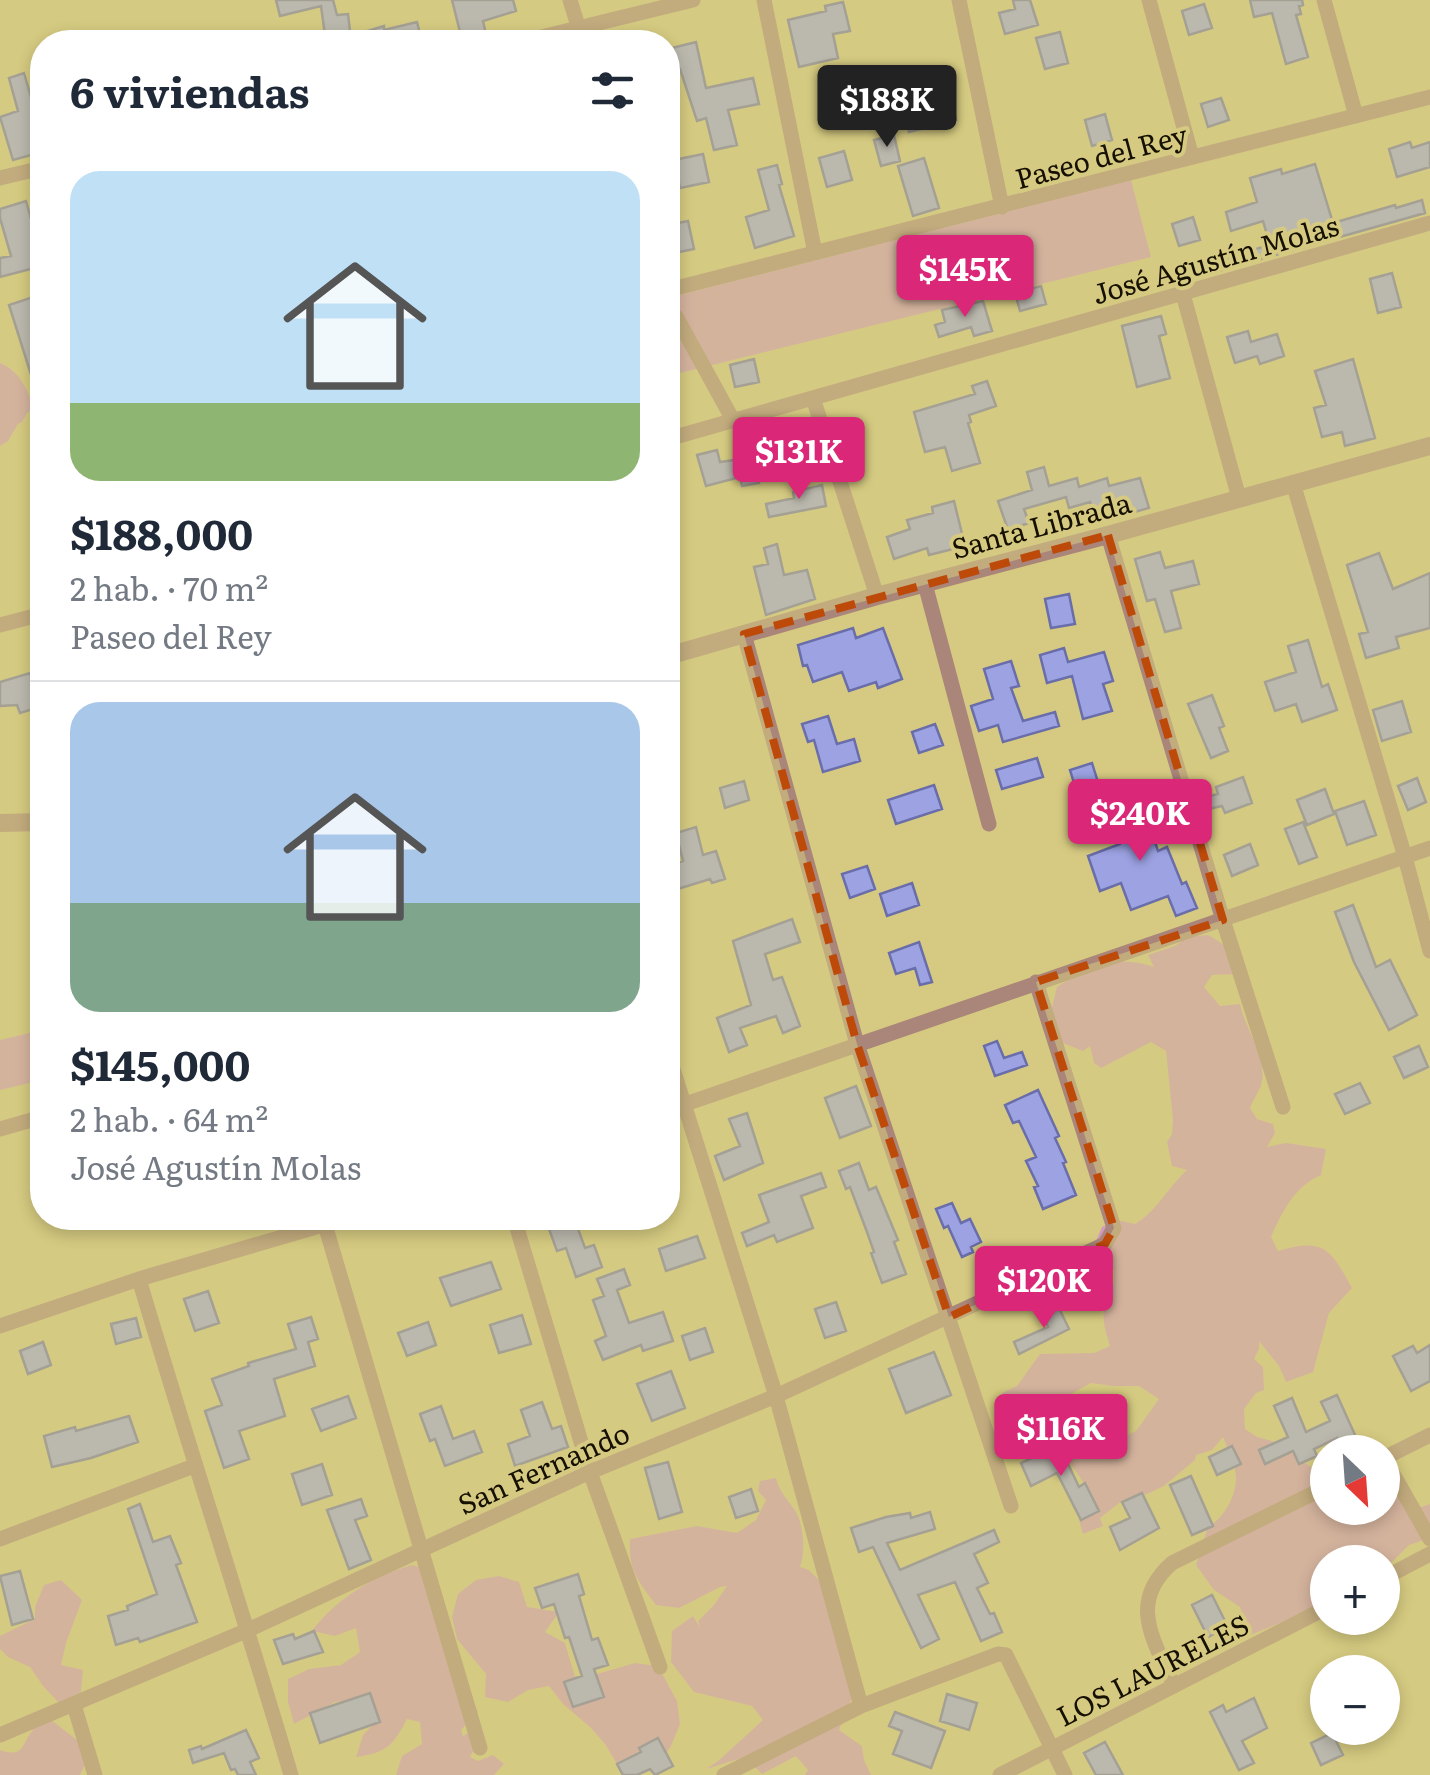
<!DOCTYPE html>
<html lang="es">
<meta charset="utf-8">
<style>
:root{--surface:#fff;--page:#f2f2f3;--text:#1f2937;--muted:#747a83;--line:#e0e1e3;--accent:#db2777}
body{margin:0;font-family:Literata,serif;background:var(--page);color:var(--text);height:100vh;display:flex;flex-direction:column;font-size:38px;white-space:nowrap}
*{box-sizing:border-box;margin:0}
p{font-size:32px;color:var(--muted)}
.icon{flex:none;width:55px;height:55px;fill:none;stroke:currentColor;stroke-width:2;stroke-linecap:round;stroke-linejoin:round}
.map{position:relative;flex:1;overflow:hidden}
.panel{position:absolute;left:30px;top:30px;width:650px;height:1200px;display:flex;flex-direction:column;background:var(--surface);border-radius:40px;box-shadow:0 5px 15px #0003}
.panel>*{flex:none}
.needle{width:65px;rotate:155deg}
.fabs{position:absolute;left:1310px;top:1435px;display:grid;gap:20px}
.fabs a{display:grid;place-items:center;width:90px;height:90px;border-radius:50%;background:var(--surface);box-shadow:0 5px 15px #0003;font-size:50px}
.price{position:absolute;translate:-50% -85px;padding:0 22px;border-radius:10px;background:var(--accent);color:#fff;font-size:32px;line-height:65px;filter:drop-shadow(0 2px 5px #0008)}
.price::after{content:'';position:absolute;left:50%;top:60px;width:30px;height:22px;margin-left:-15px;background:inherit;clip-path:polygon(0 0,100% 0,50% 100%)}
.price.current{background:#222;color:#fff}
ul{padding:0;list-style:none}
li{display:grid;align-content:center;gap:20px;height:530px;padding:0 40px}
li+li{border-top:2px solid var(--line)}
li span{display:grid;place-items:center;height:310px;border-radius:30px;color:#555}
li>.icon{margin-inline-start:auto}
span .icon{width:180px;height:180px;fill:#fffc;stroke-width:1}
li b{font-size:42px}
h2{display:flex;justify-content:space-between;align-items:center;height:120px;padding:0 40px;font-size:42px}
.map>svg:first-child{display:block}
.green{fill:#d398bf}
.building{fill:#9ca2e2;stroke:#696da9;stroke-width:2.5}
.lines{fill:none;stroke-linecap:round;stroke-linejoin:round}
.minor{stroke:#aa8579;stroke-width:15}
.tertiary{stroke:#aa8579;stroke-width:18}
.marked{fill:none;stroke:#be4a0a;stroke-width:8;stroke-dasharray:20 12;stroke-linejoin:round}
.labels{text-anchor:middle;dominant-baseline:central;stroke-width:8;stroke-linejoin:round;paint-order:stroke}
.street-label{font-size:28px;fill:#151000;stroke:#d6ca82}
</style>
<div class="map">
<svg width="1430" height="1775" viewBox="0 0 1430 1775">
<rect width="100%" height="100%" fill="#d6ca82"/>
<path class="green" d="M1131,180L1151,257L668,376V298Z
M0,363C20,371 28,390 34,409L27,413L22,422L18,424L8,441L0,446Z
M1208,935C1227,945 1234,953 1237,974L1212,975L1204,987L1220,1006L1240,1004C1245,1029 1269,1060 1261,1085C1259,1092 1253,1100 1250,1108L1257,1119L1273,1124L1275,1133L1267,1147L1286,1143L1326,1149L1321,1175C1295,1186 1282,1212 1271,1237L1278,1251C1325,1237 1331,1250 1352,1288L1329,1313L1313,1372L1286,1382L1279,1366L1259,1341V1349L1254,1359L1263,1367L1264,1390L1256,1393L1244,1409L1245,1429L1257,1437L1276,1442L1311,1467L1327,1469L1328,1508H1382L1383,1478L1400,1480L1418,1508L1430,1504V1538L1409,1545L1383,1571L1382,1562H1328L1327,1604L1250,1635L1240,1607L1214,1590L1196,1565L1208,1527C1224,1518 1236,1496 1236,1478C1236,1465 1228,1449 1223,1437L1212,1450L1196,1455L1195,1460L1164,1486L1147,1494L1123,1500L1100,1518L1103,1526L1083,1534C1077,1516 1076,1501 1083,1482L1062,1450L1070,1434L1095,1421L1106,1426L1112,1442L1136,1431L1159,1399L1139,1386H1113L1091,1383L1063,1398L1072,1407L1065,1429L1043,1433L1031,1427L1023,1431L996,1419L1002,1393L1017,1386L1040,1354L1094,1353L1110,1346C1107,1335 1102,1323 1104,1311C1107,1293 1116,1291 1114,1269L1095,1272L1088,1260L1102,1227L1117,1220L1135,1224C1157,1211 1168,1187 1187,1170L1172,1166L1167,1142L1172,1134L1173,1121L1166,1051L1151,1042L1101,1068L1094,1063L1090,1046L1083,1051L1052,1039L1051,1011L1057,987C1087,967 1119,954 1154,967L1148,955L1175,946L1187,937Z
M42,1030V1080L0,1090V1040Z
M776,1478C781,1497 791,1501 798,1516C804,1531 805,1553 800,1567L809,1570L821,1582L854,1693L839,1730L862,1746L864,1760L871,1775H805L808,1770L796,1756L762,1774L745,1757L706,1769L717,1762L763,1720L752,1706L694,1692L671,1662L672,1631L693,1616L700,1628L698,1621L714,1605L727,1586L720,1587L679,1608L656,1605C638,1581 628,1570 630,1539L697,1526L737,1533L756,1520L766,1500L758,1491L760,1481Z
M412,1565L419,1567L431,1600L430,1607L441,1623L438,1634L478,1712L461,1730L463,1736L468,1733L475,1748L470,1757L478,1761L493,1755L504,1764L494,1775H396L402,1756L422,1744L420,1722L407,1719C393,1746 386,1753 356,1757L363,1735L378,1719L369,1699L335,1702L294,1724L288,1702V1679L309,1669L341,1665L360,1652L356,1628L335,1636L312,1631C336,1599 373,1576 412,1565Z
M499,1576L519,1582L527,1607L559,1612L545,1632L565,1643L576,1680L635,1663L658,1666L677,1701L680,1724L671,1746L659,1765L637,1774L617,1764L605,1744L590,1727L563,1704L549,1686L528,1690L508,1702L485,1697L486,1674L457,1639L452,1617L458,1594L476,1580Z
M61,1580L82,1600L66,1643L61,1665L83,1670L81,1692L59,1703L43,1686L30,1667L8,1657L0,1649V1636L35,1619V1607L44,1585Z
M51,1720L81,1743L85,1764L80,1775H0V1750C26,1759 21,1742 34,1729C36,1727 48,1721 51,1720Z"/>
<path class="building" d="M276,0H333L337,15L348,14L350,31L325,35L321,6L280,16Z
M452,0H513L516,11L483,21L486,34L462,40Z
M1013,0H1030L1038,25L1005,34L999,13L1015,9Z
M1250,0H1302L1303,5L1299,6L1301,14L1296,15L1308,57L1286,64L1272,13L1254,17Z
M843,2L850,31L833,34L838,58L799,67L788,20L826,11L825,6Z
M1204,4L1212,28L1189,35L1182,11Z
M417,22L422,42H354L353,38L365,35L364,32L384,26V30Z
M1060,32L1068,63L1045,69L1036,38Z
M696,42L706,88L753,78L759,104L728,110L737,145L714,150L706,118L697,121L680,69L668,72V49Z
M24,73L33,104L42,101V152L13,160L0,117L18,111L9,78Z
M949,90L956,120L909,132L902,102Z
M1221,98L1229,120L1208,127L1201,104Z
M1105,114L1112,140L1092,146L1085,120Z
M894,135L900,161L881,166L874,140Z
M1410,142L1412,148L1430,142V167L1397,177L1389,149Z
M844,151L852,180L827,187L819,158Z
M703,154L709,182L680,188L674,160Z
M924,158L939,208L913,216L898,166Z
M1315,164L1333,223L1395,205L1396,208L1422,200L1425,213L1190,279L1187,269L1270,245L1263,221L1231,231L1226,212L1257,202L1250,178L1281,169L1282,174Z
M777,165L782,184L779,185L794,236L755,248L746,217L769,210L758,170Z
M26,201L42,258V266L0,277V258L11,256L0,218V209Z
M1193,217L1200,240L1179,246L1172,224Z
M688,221L694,249L674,253L668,225Z
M1392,273L1401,307L1378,313L1370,279Z
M1041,286L1046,304L1020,311L1015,293Z
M36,296L42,320V403H40L9,305Z
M983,301L992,331L974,336L971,327L939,337L935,325L945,322L942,310Z
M1161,316L1166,334L1159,336L1170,378L1137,387L1122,326Z
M1248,331L1251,342L1277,334L1284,356L1260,364L1257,356L1235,363L1227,337Z
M754,359L759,382L735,387L730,365Z
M1353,359L1375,438L1345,446L1342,432L1322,437L1314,408L1326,405L1315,371Z
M987,381L996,406L969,415L971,422L968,423L980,463L952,471L945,447L925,452L914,412L975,394L972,386Z
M717,450L720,462L755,457L759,483L742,486L740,477L706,486L697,455Z
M1044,467L1049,486L1077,478L1079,487L1107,478L1109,486L1140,478L1149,508L1131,513L1130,510L1095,520L1090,502L1069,508L1066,497L1024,509L1029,523L1008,530L998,501L1032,490L1027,472Z
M822,485L826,506L769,517L766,504L794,498L793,492Z
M954,501L965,546L929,555L927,548L894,559L887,537L910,529L907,520L933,513L932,507Z
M777,544L784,575L807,570L815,599L766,615L754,567L768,564L764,548Z
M1160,552L1165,568L1193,561L1199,584L1171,591L1181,628L1165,632L1155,599L1147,601L1135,559Z
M1379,553L1393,589L1430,573V628L1396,637L1399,648L1366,658L1359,634L1368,632L1347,565Z
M1069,594L1075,624L1051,628L1045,599Z
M853,628L856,638L883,628L902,679L878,688L876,682L849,691L842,672L813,682L807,665L803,666L798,645Z
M1308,640L1322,687L1328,684L1337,710L1302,722L1296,704L1275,711L1265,682L1296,672L1288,646Z
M1064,648L1068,662L1104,652L1113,681L1103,684L1112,711L1083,719L1072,676L1047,683L1040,655Z
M1011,661L1019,686L1011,688L1023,721L1055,712L1059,726L1003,742L998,725L979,731L971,706L993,699L984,669Z
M30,673L40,707L20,713L17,705L0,706V682Z
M1212,695L1224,726L1219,728L1228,751L1211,758L1188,704Z
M1402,701L1411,732L1382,741L1373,710Z
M828,716L837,744L854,739L860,761L823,772L814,740L808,742L802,724Z
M935,724L943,745L919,753L912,732Z
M1037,758L1043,777L1002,789L996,770Z
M1092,763L1101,792L1079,799L1070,770Z
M1243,777L1252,803L1225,813L1222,806L1204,810L1201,798L1218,794L1216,787Z
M1417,778L1426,802L1408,810L1398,786Z
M744,781L749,800L725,808L720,788Z
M934,785L942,809L896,824L888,800Z
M1325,789L1334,814L1307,825L1297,800Z
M1139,794L1158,851L1167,847L1182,884L1186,882L1197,908L1176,916L1168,896L1131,910L1121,883L1100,891L1088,856L1120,844L1116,830L1125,827L1116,802Z
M1364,801L1376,835L1347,845L1335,811Z
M1303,822L1317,857L1299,864L1285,829Z
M696,827L703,855L716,851L725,879L712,883L710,879L668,892V866L683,861L676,833Z
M1250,844L1258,865L1232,876L1224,855Z
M867,866L875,889L850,898L842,874Z
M912,883L919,905L887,916L880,894Z
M1353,905L1376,967L1390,960L1417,1015L1389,1030L1354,962L1335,912Z
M792,919L800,942L765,954L773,980L782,977L800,1026L783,1033L776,1016L740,1028L747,1045L729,1052L717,1018L751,1005L733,941Z
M919,942L932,982L920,985L915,968L896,974L889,953Z
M997,1041L1004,1058L1022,1052L1027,1065L995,1076L984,1046Z
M1419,1046L1428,1067L1404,1078L1394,1057Z
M1360,1083L1370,1103L1345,1114L1335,1094Z
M856,1086L871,1126L840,1138L825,1098Z
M1038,1090L1059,1136L1055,1138L1066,1162L1063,1163L1076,1195L1043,1209L1034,1187L1038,1186L1026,1161L1036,1157L1019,1121L1013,1123L1005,1105Z
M747,1113L763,1163L724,1180L715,1156L740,1146L729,1119Z
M859,1163L869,1190L876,1187L898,1240L894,1242L906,1274L882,1283L871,1253L874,1252L867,1232L850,1187L846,1189L839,1171Z
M821,1173L826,1187L801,1196L813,1228L777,1242L774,1235L747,1246L742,1233L769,1222L759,1195Z
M952,1203L961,1223L970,1219L981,1242L971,1247L973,1252L962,1257L948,1226L944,1228L936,1209Z
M545,1218H574L585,1248L594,1245L602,1267L576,1277L566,1248L557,1251Z
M697,1236L705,1258L666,1271L659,1249Z
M491,1262L501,1289L451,1306L440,1278Z
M624,1269L630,1285L617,1290L629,1323L663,1312L673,1341L643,1351L641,1345L603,1360L595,1341L606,1336L593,1300L604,1296L597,1279Z
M208,1291L219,1323L195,1331L184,1299Z
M836,1302L846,1331L825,1338L815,1309Z
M1058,1306L1069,1329L1019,1354L1014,1342L1048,1327L1042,1313Z
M522,1315L531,1344L499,1353L490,1325Z
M311,1317L318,1339L308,1342L315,1366L274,1379L285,1416L239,1431L249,1459L224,1468L205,1411L222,1405L212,1379L249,1366L248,1363L296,1349L288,1324Z
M136,1318L141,1337L116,1344L111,1324Z
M428,1322L436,1345L407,1356L398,1333Z
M705,1328L713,1352L690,1360L682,1336Z
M43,1342L51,1365L28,1374L20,1351Z
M1430,1345V1381L1411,1391L1393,1356L1413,1346L1417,1353Z
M934,1352L951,1395L906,1413L889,1369Z
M671,1371L685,1408L652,1421L637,1384Z
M1337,1395L1360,1446L1343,1452L1337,1438L1314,1449L1317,1456L1299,1464L1293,1451L1265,1464L1259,1450L1288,1437L1274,1406L1292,1398L1306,1432L1330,1421L1321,1402Z
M348,1396L356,1418L321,1431L312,1409Z
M542,1402L552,1429L561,1426L568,1447L515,1466L508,1444L530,1436L521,1410Z
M441,1406L453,1439L474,1431L482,1452L445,1466L435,1439L430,1441L420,1414Z
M129,1416L138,1442L91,1458L52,1467L44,1436L75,1427L76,1431Z
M1059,1445L1079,1487L1085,1483L1099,1511L1081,1520L1057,1473L1031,1486L1021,1463Z
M1232,1446L1241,1464L1217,1475L1209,1457Z
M668,1462L682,1512L659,1519L645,1468Z
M322,1464L332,1495L302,1505L292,1474Z
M1191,1476L1213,1526L1192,1535L1170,1485Z
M751,1489L758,1511L736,1518L729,1497Z
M1142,1493L1159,1528L1120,1550L1110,1527L1130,1518L1122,1502Z
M361,1499L367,1516L355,1520L371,1560L349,1569L327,1510Z
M140,1504L153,1542L170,1536L181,1563L176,1565L197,1622L140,1642L138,1638L116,1645L108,1616L128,1610L127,1606L157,1594L128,1509Z
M930,1512L935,1529L887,1543L900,1570L994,1530L999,1542L974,1554L988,1583L977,1588L990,1614L994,1613L1002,1632L981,1641L955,1582L918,1595L939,1639L921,1648L873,1547L859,1552L851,1528L886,1517L910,1513L911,1518Z
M20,1571L33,1619L12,1625L0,1576Z
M578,1574L584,1594L579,1596L592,1640L598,1638L608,1665L594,1669L604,1697L573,1707L564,1682L582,1676L569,1637L565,1638L554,1604L542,1608L535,1588Z
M1212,1595L1228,1627L1208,1637L1192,1605Z
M314,1631L323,1652L283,1664L274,1640L293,1634L295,1639Z
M370,1693L380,1722L320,1743L310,1713Z
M947,1694L977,1703L969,1730L940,1721Z
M1254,1698L1267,1728L1242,1741L1254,1763L1239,1770L1210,1712L1223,1705L1226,1712Z
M895,1712L945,1731L931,1768L893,1754L902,1731L889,1726Z
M246,1730L259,1758L250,1762L256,1775H238L235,1769L231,1770L224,1753L193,1763L189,1750L201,1746L202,1749Z
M1332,1733L1343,1755L1321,1765L1311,1743Z
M658,1738L673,1766L655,1775L650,1769L637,1775H623L617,1764L641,1752L639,1748Z
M1105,1742L1123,1775H1096L1084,1753Z"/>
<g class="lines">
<path class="minor" d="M570,0L583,42
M764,0L815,253
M959,0L1002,207
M1149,0L1192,157
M1324,0L1356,116
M521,42L693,0
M35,170L42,195
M0,178L42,168
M668,290L1430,97
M1183,294L1239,498
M668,308L677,318L733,420
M813,398L877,596
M668,439L1430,223
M1293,483L1405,857L1430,951
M1108,535L1223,920L1283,1107
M925,584L989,824
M0,625L42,614
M744,634L857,1044L1011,1506
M668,1053L776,1396L861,1706
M668,1110L1430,848
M0,1129L42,1117
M323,1218L480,1748
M514,1218L590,1472L660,1667
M139,1279C188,1445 242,1609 291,1775
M0,1326L139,1279L347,1218
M1384,1458L1430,1539
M1382,1459L1430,1435
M0,1539L194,1466
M1382,1579L1430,1554
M1174,1686C1154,1640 1127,1603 1172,1563L1328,1486
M74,1705L95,1775
M0,1735L248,1630L590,1472L776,1396L1105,1244L1114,1228L1036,982
M724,1775L861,1706L998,1654L1006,1655L1065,1775
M1000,1775L1328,1607"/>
<path class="tertiary" d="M668,656L877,596L1108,535L1430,446
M0,823L42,822"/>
</g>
<path d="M0 0H1430V1775H0ZM1108,535L1223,920L1036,982L1114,1228L1105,1244L949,1317L857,1044L744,634Z" fill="#d6ca82" fill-opacity=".55" fill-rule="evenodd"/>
<path class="marked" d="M1108,535L1223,920L1036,982L1114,1228L1105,1244L949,1317L857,1044L744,634Z"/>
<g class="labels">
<g class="street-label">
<text transform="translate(1101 155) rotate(-15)">Paseo del Rey</text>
<text transform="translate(1215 258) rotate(-16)">José Agustín Molas</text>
<text transform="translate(1041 524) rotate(-15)">Santa Librada</text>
<text transform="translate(543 1467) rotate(-24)">San Fernando</text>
<text transform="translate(1152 1669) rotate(-27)">LOS LAURELES</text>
</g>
</g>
</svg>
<div class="fabs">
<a><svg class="needle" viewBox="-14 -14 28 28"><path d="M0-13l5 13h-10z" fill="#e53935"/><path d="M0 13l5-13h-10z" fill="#747a83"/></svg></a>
<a>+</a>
<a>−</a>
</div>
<b class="price current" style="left:887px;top:150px">$188K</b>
<b class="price" style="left:965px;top:320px">$145K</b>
<b class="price" style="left:799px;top:502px">$131K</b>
<b class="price" style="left:1140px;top:864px">$240K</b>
<b class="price" style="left:1044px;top:1331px">$120K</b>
<b class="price" style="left:1061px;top:1479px">$116K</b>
<section class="panel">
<h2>6 viviendas<svg class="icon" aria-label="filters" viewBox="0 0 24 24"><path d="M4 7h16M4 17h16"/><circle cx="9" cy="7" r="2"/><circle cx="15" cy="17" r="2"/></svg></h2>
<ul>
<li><span style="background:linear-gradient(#bfe0f5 75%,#8fb573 0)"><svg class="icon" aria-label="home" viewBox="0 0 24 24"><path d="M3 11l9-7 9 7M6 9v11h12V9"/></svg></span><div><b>$188,000</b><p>2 hab. · 70 m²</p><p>Paseo del Rey</p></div></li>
<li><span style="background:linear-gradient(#a9c7e8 65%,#7fa58c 0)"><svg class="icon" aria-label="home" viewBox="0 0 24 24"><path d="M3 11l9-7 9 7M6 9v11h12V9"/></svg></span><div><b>$145,000</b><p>2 hab. · 64 m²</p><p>José Agustín Molas</p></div></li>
</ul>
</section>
</div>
